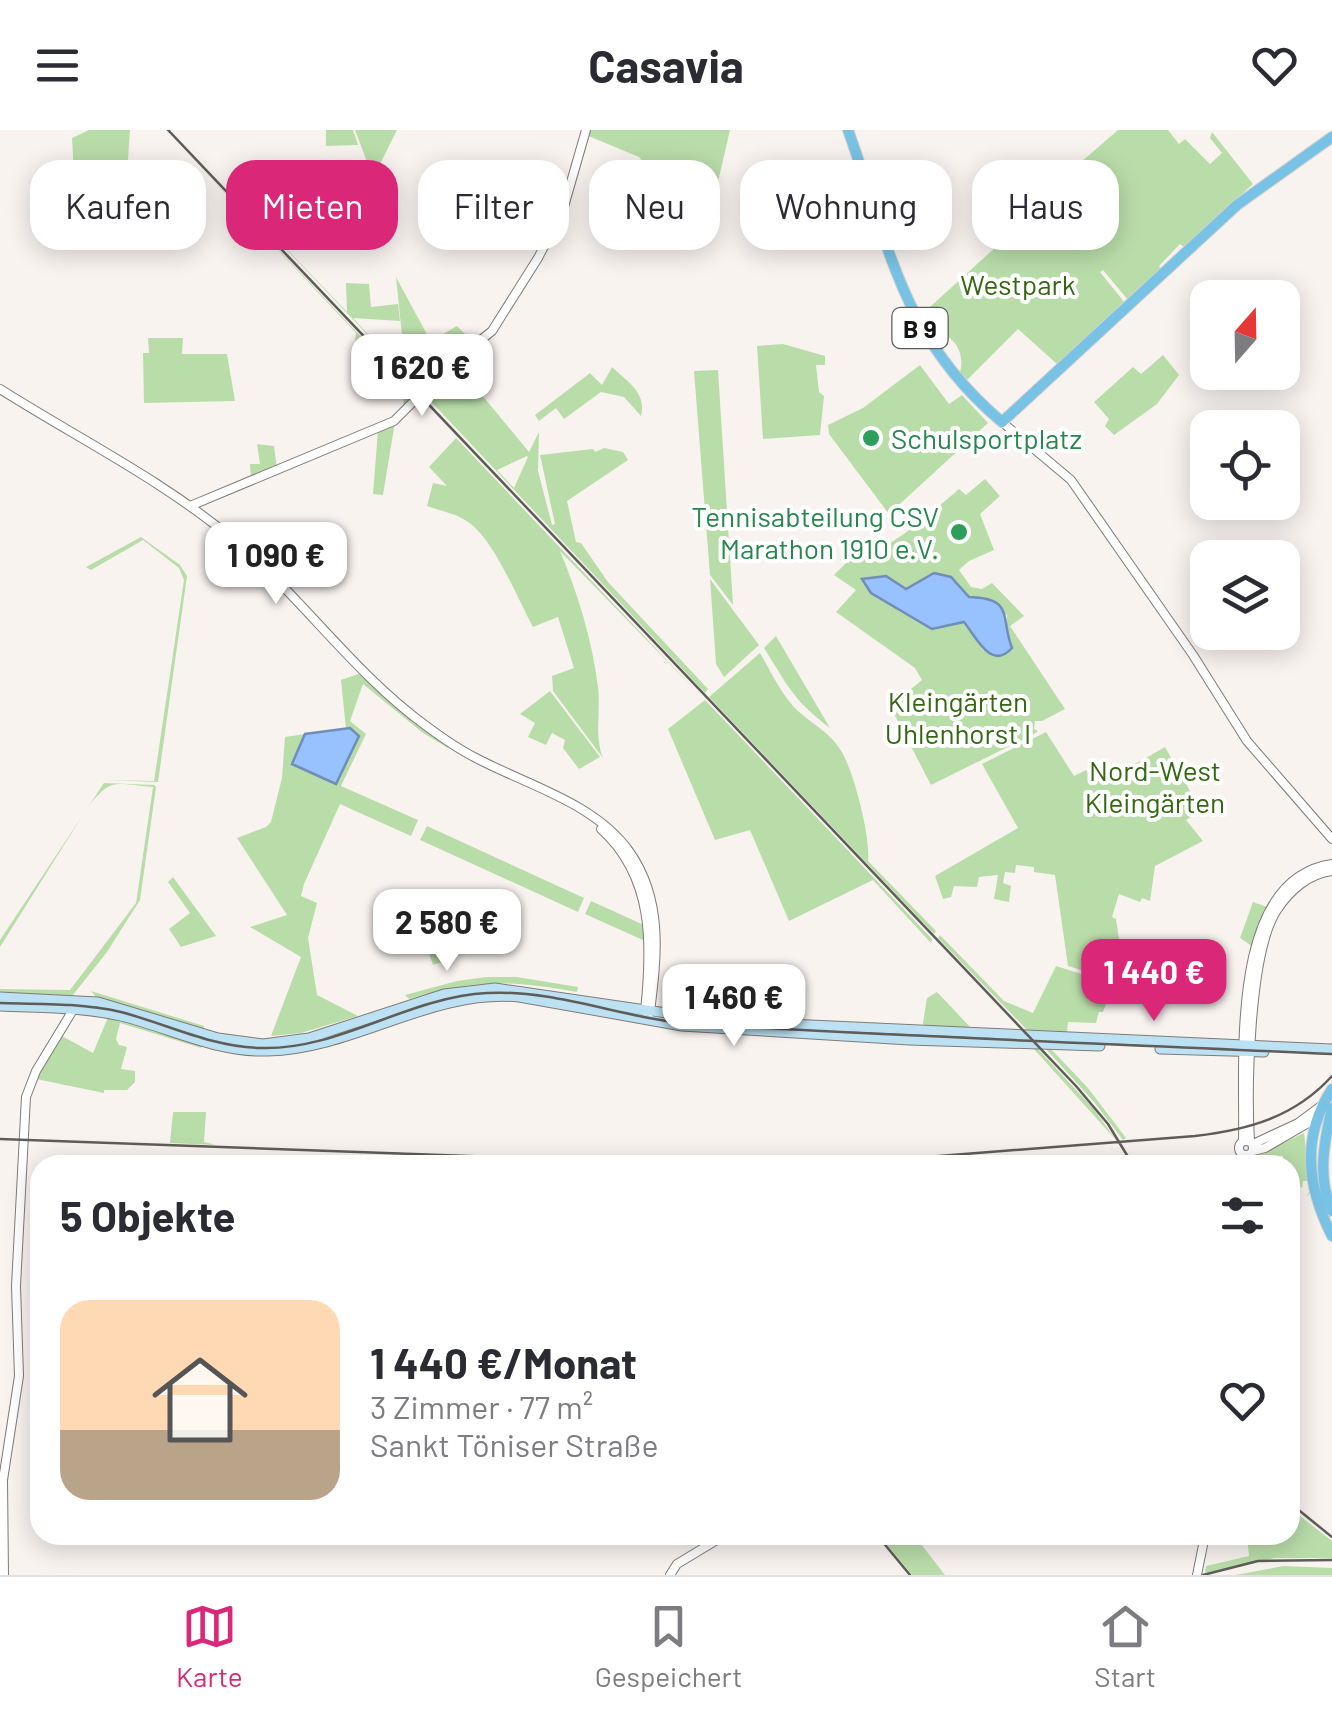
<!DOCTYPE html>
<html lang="de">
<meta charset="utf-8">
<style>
:root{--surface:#fff;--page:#f2f2f3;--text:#2b2b33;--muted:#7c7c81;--line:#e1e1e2;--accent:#db2777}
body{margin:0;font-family:Barlow,sans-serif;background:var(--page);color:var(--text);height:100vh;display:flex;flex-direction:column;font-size:38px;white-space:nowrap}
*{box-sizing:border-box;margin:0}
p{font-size:32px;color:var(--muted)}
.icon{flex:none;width:55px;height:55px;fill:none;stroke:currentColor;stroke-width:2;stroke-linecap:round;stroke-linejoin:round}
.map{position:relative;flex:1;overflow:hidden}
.drawer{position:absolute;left:30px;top:1025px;width:1270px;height:390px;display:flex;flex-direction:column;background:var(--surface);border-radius:30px;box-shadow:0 5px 25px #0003}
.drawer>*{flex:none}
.guide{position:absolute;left:30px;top:30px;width:1272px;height:90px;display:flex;gap:20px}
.needle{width:65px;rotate:20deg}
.controls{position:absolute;left:1190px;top:150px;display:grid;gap:20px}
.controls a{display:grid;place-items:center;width:110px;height:110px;border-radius:20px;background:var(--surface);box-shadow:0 5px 25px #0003;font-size:50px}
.price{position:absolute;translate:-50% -85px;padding:0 22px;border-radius:20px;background:#fff;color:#222;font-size:32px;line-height:65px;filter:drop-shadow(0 2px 5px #0008)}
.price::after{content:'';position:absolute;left:50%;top:60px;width:30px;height:22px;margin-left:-15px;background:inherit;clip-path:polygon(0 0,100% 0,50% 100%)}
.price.current{background:var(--accent);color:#fff}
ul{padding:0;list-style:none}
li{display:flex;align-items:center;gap:30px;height:250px;padding:0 30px}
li+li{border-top:2px solid var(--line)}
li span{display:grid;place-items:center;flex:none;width:280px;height:200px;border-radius:30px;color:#555}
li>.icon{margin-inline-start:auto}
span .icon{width:120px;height:120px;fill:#fffc;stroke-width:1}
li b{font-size:42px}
h2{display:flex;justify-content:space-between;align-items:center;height:120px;padding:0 30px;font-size:42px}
.pill{padding:0 35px;border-radius:30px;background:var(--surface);box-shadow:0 5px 25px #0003;font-size:35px;line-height:90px}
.pill.current{background:var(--accent);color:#fff}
header{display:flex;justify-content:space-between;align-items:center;height:130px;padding:0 30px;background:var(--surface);font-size:45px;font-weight:700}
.tab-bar{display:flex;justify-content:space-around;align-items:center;height:140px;border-top:2px solid var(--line);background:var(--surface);font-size:28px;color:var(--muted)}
.tab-bar a{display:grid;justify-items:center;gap:5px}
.tab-bar .current{color:var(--accent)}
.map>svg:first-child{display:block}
.green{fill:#b9dda9;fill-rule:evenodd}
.water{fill:#97c2fe;stroke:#718eb8;stroke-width:2.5}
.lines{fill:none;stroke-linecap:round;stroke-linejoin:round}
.tertiary-casing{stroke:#807b77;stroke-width:10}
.secondary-casing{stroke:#807b77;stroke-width:11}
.primary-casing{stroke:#d1d0d0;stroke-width:12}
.tertiary{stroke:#fff;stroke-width:8}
.secondary{stroke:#bce1f2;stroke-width:9}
.primary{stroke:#78c3e5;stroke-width:10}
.tram{stroke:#5f5d5a;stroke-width:2.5}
.rail{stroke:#5f5d5a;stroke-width:2.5}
.leisure-dot{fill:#2e9e5b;stroke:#fff;stroke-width:4}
.labels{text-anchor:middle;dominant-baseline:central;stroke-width:8;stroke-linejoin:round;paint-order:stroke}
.shield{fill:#fff;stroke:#5d5c5a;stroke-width:2.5}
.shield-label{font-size:25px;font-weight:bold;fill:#171614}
.park-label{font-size:28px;fill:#336711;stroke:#fff}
.leisure-label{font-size:28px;fill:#27864d;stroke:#fff;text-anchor:start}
</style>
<header><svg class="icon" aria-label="menu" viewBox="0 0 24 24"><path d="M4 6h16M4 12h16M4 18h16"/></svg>Casavia<svg class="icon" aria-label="heart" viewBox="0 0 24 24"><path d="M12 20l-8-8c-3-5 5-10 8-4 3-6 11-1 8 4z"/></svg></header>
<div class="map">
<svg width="1332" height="1445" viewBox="0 0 1332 1445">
<rect width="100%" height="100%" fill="#f9f3f0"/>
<path class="green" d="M89,0H130L127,45L74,44L72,8Z
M173,0L347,182L346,153L369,154L371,177L398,174L400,191L353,188L368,204L382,208L383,204L401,205L406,245L396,147L431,212L415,252L421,261Z
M326,0H353L358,15L326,16Z
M355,0H397L373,48Z
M587,0H730L715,65L679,44L647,37L639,27L586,5Z
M1118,0H1168L1179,14L1185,9L1210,34L1222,23L1210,8L1212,2L1253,54L1184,117L1180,114L1159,136L1161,139L1128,170L1103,140L1100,142L1125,173L1057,234L1018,199L967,250L960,243C966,218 951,203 927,198L920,186L1076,44L1073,39Z
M175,10L416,265L404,279C403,271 404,259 401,253C393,235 373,218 355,216L356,203Z
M457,196L473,212L457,227L438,207Z
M148,208H183L182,224H227L235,271L144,273L143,223H149Z
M783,214L825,226V235H816L819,262L824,266L820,305L763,309L757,216Z
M1163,225L1179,245L1157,274L1114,305L1105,296L1109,289L1094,272L1133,237L1141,244Z
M462,227L480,243L472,253L529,322L539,302L538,341L552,395L555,394L540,325L593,319L595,322L604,318L623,322L628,330L567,371L576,412L581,413L608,452L708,559L705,563L424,264ZM527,326L528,327L514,358L497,340Z
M920,235L949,274L962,265L988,293L889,384L829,304L828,295L863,278Z
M612,237C628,252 647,263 641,286L624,267L601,262L564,289L556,278L539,291L535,285L590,243L602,255Z
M718,240L733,475L710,445L694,241Z
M395,292L383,365L373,364L378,300Z
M456,308L701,566L560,421C578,464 592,509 598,557C601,581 594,605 603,628L553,561L552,546L574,538L558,487L533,497C516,466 493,406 465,390C454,383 440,381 427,376L433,353L447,356L429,337Z
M257,314L274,316L277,339L251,349L250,334H260Z
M985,349L1000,366L980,384L994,420L969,431L959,440L971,457L982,459L992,453L1024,486L1010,496L1065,579L1042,591H1035L1034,599L1038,601L1034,604L931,655L890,576L922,550L915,538L836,482L856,460L834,445L859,420L867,425C902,410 928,385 959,359L966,365ZM933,443L951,447L969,467H979L1007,485V508L998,527L983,520L964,492L932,499L868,458L886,446L906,459Z
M141,407L180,435L187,446L158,652L104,650L154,651L184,450L179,438L143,410L91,440L86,437Z
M710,449L759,515L724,547L716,534Z
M776,506L830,598C793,570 788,556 764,518Z
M760,523C770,540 780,561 793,576C808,592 829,601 840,619C854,640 871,709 868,731L936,801L934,804L709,567Z
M364,542L449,614L448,618L423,603L363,554L350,591L366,604L341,656L418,690L411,706L340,674L304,754L301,766L317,773L308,808L317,865L358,886L301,903L271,906L301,827L250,797L287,785L237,708L266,697L271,692L282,648L285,607L305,604L292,634L336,654L350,598L346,599L341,550Z
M550,561L600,627L579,639L563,618L565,610L552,603L546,615L528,607L535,593L520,584Z
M705,570L932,809L931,813L873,750L789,791L750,700L715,710L668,599Z
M1046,602L1074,646L1086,640L1095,653L1111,643L1114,646L1165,617L1201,680L1186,690L1203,711L1155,736L1150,771L1142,768L1140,772L1119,764L1112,787L1116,789L1126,854L1068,836L1055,745L1034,742V737L1016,735L1015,743L1005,742L1003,753L1011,756L1009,772L994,769L998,745L979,747L977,757L954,756L951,767L943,769L935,746L1018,698L982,634Z
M104,653L154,655L156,657L140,770L107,822L73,865H0V859L70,860L136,773L153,657C114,654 111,646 86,680L0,817V810Z
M427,696L584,768L578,782L420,710Z
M1310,745L1276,782L1261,818L1248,888L1256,819L1240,808L1253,772L1270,778Z
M173,747L216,806L181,817L169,799L190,783L168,752Z
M591,771L644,795L645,811L585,784Z
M423,805L449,817L450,829L433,835Z
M940,805L1004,871L1033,883L1056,836L1114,854L1103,882H1099L1096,893L1068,892L1067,903L1029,902L938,808Z
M486,847H517L578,857L577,862C509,850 475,849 409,869L405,865L457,851Z
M91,861L204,896V902L96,867Z
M937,862L971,898L926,900L923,893L927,868Z
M109,885L202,913L201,918L120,893L116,909L119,915L127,917L121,939L135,941V952L127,960H104V963L36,949L62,906L93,923Z
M1033,918H1037L1093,978L1116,1010Z
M1045,918L1051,919L1088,958L1126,1008L1123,1010L1094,972Z
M173,982H206L204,1012L215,1015L170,1013Z
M1304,1003L1311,1062L1306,1067L1309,1062L1308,1051H1303L1302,1058L1295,1053L1290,1056V1035H1283V1026L1268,1025L1266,1035H1251L1254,1027Z
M428,1027L527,1031L521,1035H428Z
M1290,1378L1332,1411V1428H1275L1205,1443L1206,1436L1249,1426L1247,1405H1290V1386L1296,1390Z
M879,1405H914L945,1445H912Z
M1284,1436L1332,1438V1445H1235Z"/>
<path class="water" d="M934,443L951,447L969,467C1015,468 1000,488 1012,518C991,541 977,508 964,492L932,499L871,463L862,449L886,446L906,459Z
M350,598L359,606L336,654L292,634L305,604Z"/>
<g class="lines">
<defs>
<path id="tertiary" d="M0,259C79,309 163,350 235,411C302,468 354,543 425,595C441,607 458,619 476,628C527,655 595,673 629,721C664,770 657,827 650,882
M1002,292L1071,350L1193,525L1247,611L1332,709
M190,376L394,291L450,235L492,201L538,128L563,80L586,0
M601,699C654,747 652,815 645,881
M1239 1018a7 7 0 1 1 14 0a7 7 0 1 1-14 0Z
M1243,1011C1245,934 1227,749 1332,734
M1250,1012C1247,960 1249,822 1277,780C1290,760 1309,744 1332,741
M1253,1014L1298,993L1321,976
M1253,1021L1265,1018L1315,989
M4,1445L3,1350L19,1246L16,1156L26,967L36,941L76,875
M670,1445L677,1434L725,1405
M1197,1445L1205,1405"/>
<path id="secondary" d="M0,867L98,872L218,908L263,914L309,908L444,864L495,858L721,891L1332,919
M0,876C40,878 81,877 121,886C170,898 217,923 268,921C355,919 431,859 519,867L682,896L909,910L1100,916
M1160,919L1264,922"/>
<path id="primary" d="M848,0C890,117 901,207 1002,292L1237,75L1332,7
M1332,959C1301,1007 1307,1056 1332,1106
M1332,978C1324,1012 1317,1048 1332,1081"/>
</defs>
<use href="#tertiary" class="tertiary-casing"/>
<use href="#secondary" class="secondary-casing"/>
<use href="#primary" class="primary-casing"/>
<use href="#tertiary" class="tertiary"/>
<use href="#secondary" class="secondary"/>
<use href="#primary" class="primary"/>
<path class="tram" d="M0,873C41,874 81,873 121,882C167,894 211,917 260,918C338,921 408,867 487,863C557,859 626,890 696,894C908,907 1120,914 1332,924"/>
<path class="rail" d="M168,0L1076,956L1108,994L1133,1035
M0,1009L716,1035
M744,1027H753
M771,1035L892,1027
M878,1035L914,1028L1195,1006C1248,1000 1295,987 1332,946
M1290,1373L1332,1407
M877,1405L910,1445
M1203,1445L1258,1431L1332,1430"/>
</g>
<g class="leisure-dot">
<circle cx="871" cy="308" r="10"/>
<circle cx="959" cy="402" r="10"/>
</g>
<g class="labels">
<rect class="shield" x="892.5" y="178" width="55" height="40" rx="8"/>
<g class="shield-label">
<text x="920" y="198">B 9</text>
</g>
<g class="park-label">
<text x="1018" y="154">Westpark</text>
<text x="958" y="571">Kleingärten<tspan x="958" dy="32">Uhlenhorst I</tspan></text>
<text x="1155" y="640">Nord-West<tspan x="1155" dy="32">Kleingärten</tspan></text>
</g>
<g class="leisure-label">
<text x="891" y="308">Schulsportplatz</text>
<text x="939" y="386" text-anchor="end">Tennisabteilung CSV<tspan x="939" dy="32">Marathon 1910 e.V.</tspan></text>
</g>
</g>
</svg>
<div class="controls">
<a><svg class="needle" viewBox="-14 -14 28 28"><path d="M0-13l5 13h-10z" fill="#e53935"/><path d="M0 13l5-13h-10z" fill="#7c7c81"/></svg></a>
<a><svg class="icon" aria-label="locate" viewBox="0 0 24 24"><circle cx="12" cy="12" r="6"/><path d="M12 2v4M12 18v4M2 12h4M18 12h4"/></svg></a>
<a><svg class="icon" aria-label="layers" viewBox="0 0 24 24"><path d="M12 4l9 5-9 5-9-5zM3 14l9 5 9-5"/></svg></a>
</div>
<b class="price" style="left:422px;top:289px">1 620 €</b>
<b class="price" style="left:276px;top:477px">1 090 €</b>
<b class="price" style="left:447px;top:844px">2 580 €</b>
<b class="price current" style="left:1154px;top:894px">1 440 €</b>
<b class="price" style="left:734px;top:919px">1 460 €</b>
<div class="guide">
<a class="pill">Kaufen</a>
<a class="pill current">Mieten</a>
<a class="pill">Filter</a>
<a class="pill">Neu</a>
<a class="pill">Wohnung</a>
<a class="pill">Haus</a>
</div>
<section class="drawer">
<h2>5 Objekte<svg class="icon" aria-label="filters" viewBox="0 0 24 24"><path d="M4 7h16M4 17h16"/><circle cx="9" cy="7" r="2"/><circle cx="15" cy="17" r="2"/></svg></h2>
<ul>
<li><span style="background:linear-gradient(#ffd9b3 65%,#b9a48a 0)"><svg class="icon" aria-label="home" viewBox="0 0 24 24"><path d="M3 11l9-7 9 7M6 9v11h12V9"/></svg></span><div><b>1 440 €/Monat</b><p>3 Zimmer · 77 m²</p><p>Sankt Töniser Straße</p></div><svg class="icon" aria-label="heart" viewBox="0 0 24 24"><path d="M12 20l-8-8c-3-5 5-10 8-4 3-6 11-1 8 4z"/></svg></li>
</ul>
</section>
</div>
<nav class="tab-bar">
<a class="current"><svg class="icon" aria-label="map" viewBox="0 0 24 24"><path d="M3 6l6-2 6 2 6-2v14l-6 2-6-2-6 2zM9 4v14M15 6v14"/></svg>Karte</a>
<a><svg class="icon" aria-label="saved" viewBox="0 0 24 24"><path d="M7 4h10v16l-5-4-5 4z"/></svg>Gespeichert</a>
<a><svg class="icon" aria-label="home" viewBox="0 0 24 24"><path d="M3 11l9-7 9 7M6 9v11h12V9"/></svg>Start</a>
</nav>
